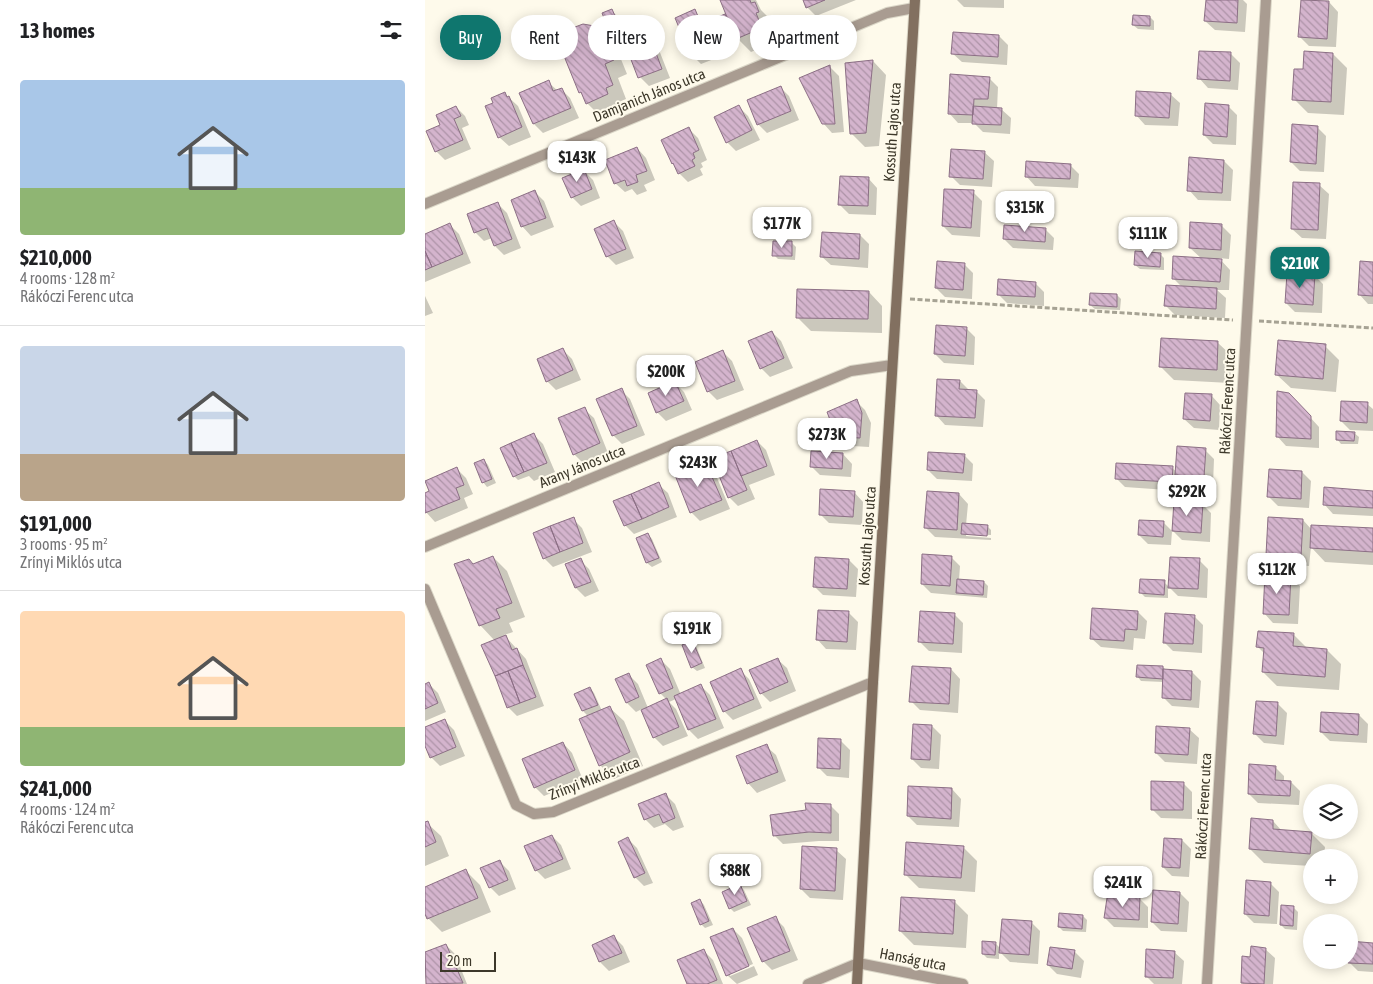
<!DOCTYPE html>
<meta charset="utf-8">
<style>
:root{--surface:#fff;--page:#f6f6f6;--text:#202124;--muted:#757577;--line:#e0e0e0;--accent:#0f766e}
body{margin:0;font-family:"Asap Condensed",sans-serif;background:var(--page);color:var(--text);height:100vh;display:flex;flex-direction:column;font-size:19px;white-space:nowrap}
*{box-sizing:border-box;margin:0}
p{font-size:16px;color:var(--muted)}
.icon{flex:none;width:28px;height:28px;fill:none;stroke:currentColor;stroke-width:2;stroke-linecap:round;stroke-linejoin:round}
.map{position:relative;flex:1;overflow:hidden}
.drawer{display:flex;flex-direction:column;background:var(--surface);width:425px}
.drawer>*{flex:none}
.guide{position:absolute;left:15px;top:15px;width:475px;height:45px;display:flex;gap:10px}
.controls{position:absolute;left:878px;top:784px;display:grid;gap:10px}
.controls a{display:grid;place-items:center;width:55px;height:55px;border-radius:50%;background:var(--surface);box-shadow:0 2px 12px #0003;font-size:25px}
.scale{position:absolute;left:15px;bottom:12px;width:56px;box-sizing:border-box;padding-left:5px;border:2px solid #3d382a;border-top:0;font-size:14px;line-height:18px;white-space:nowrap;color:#3d382a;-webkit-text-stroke:4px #fefaeb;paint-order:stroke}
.price{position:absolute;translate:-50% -42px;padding:0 11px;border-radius:10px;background:#fff;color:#222;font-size:16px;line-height:32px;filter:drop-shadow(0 1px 2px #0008)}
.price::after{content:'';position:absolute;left:50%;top:30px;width:15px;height:11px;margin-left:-8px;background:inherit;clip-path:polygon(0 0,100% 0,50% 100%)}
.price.active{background:var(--accent);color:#fff}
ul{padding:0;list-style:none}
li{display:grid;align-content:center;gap:10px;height:265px;padding:0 20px}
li+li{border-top:1px solid var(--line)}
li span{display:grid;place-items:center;height:155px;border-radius:5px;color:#555}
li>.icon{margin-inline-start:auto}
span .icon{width:90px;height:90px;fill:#fffc;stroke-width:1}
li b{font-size:21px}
h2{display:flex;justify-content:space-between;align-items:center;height:60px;padding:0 20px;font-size:21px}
.tag{padding:0 18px;border-radius:22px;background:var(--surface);box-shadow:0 2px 12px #0003;font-size:18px;line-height:45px}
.tag.active{background:var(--accent);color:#fff}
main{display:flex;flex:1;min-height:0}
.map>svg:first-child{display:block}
.shadow{fill:#0003}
.building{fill:url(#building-back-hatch);stroke:#8c6f85}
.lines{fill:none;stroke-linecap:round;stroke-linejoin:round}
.street-casing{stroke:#dbd7c8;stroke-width:12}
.secondary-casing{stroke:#dbd7c8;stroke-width:12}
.path{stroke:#a6a293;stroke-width:3;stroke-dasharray:5 2.5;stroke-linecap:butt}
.street{stroke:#a99c91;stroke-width:10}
.secondary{stroke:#827060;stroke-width:10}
.labels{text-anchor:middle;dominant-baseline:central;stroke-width:4;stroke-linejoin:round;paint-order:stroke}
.street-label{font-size:15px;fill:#3d382a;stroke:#fefaeb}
</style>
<main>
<section class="drawer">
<h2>13 homes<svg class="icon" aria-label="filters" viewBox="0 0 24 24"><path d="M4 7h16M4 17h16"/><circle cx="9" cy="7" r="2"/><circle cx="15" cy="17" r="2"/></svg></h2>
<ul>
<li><span style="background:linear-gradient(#a9c7e8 70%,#8fb573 0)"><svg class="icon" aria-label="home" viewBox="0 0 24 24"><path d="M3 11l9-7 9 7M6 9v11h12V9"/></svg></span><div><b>$210,000</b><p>4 rooms · 128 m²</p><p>Rákóczi Ferenc utca</p></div></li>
<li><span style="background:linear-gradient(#c9d6e8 70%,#b9a48a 0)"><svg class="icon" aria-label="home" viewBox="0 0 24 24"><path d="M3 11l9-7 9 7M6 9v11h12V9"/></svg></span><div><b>$191,000</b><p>3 rooms · 95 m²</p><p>Zrínyi Miklós utca</p></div></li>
<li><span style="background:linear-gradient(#ffd9b3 75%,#8fb573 0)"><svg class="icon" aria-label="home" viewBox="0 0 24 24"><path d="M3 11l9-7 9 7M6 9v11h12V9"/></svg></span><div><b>$241,000</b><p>4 rooms · 124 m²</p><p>Rákóczi Ferenc utca</p></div></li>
</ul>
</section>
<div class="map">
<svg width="948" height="984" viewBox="0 0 948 984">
<defs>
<pattern id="building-back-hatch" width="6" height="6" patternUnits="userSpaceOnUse" patternTransform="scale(1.25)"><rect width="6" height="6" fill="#d4b4cd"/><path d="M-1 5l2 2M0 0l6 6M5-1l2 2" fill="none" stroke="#ad93a7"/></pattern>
</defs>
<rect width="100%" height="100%" fill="#fefaeb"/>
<path class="shadow" d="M296,0H331L336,10L343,17L347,26L343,27L350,42L326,52L313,39L291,48L294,57L276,64L267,55L270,11L280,24L302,14Z
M379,0H431L391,16L382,7Z
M532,0H579V8L539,7Z
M782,0H818L822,4L820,32L790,30L780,21Z
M904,2L913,12L911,47L884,46L875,37Z
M187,11L191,15L201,39L193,42L189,38Z
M725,17L729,21V30L713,29L708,25Z
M175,28L189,42L202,74L193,78L201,99L194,102L196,108L176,117L162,103L159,97L155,92Z
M574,36L583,45L582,65L537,62L527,53Z
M225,41L234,50L245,78L224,86L215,77Z
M806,54L815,63L813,90L783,88L774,78Z
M908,54L922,68L919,115L883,113L869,99L879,71Z
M448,61L461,75L454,146L440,147L426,133Z
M405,67L414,76L419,132L407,133L398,123L376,79Z
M564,78L573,87L572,109H576L586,118L585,134L558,132L549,123H533L524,113Z
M123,82L133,91L136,89L145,98L154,118L118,133L109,124L96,93Z
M355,87L364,96L374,120L342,133L333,124Z
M80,94L93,106L106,137L84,146L74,137L70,103Z
M745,94L755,103L753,126L720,125L711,115Z
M803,106L812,115L811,145L788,144L779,135Z
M31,107L40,116L44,125L37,128L46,149L20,160L11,151L16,125Z
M314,107L323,116L335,140L311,151L302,142Z
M892,127L901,136L899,172L875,171L866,162Z
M264,129L273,138L282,160L276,163L278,167L275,169L278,175L263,182L254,173L248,163Z
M212,148L221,158L230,180L219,185L222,191L212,195L207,189L200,192L190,183Z
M559,152L569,161L567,187L535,185L526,176Z
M799,161L808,170L806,201L773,200L764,190Z
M645,165L654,174L653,188L610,186L601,176Z
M159,171L168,180L175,198L156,206L147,197Z
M443,178L452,188L451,215L424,214L415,205Z
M894,185L904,194L901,239L877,238L867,229Z
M110,192L119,201L129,227L106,236L97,226Z
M548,192L557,201L555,237L527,235L518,226Z
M73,204L82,213L96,248L79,255L70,246L67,238L59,241L50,232Z
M189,222L198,231L209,258L191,265L182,256Z
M25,225L34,234L46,263L0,282V235Z
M797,226L806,235L804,259L794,258L805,270L804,290H792L801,298L800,318L750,315L741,306L757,287L748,278L777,259L765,248Z
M620,229L629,238L628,250L588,248L579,239Z
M435,235L444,244L443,268L406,265L396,256Z
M367,243L371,247L370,260L353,259L349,255Z
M735,254L739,258V270L715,269L710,265Z
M937,262L948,263V304H943L934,294Z
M539,264L548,273L547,299L520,297L511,288Z
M889,275L898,284L897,313L870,312L861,303Z
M610,283L619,292V306L582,303L573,294Z
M444,292L457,306V333L386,331L372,317Z
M692,295L696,299L695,310L670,309L665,305Z
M0,296L8,313L0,316Z
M541,328L550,337L549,365L519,363L510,354Z
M347,332L356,341L368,368L345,377L336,368Z
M793,343L807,356L805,383L749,380L735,366Z
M900,346L914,360L911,392L866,388L852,375Z
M138,350L147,359L156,380L131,390L122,381Z
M298,352L307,361L319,390L292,400L283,391Z
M535,381L544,390L551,391L560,400L558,427L520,425L511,415Z
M250,383L259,392L267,410L241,421L232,412Z
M196,390L205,399L220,435L197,444L188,435Z
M786,395L795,405L794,430L769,428L759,419Z
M431,401L440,410L446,423L444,447L427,446L408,424Z
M873,404L894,427V448L861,446L852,436Z
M942,404L948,409V431L925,430L916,421Z
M159,409L169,418L183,453L158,463L149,454Z
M929,433L934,437L933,444H916L912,439Z
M109,435L118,444L130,472L109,481L104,476L93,480L89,476Z
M332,441L341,450L350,475L324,485L330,499L313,506L304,497Z
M780,450L789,459L788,485L761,484L756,480V491L700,487L691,478L747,468L752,472Z
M418,454L427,464L426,477L395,475L386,466Z
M539,455L548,464L547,481L512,479L503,470Z
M59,460L63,465L71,483L62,487L58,482Z
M281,464L290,473L305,509L275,521L266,512Z
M32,469L41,478L48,494L39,498L43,508L10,522L0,511V494Z
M877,472L886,481L884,508L853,506L844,497Z
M233,484L243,493L252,517L209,534L200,525Z
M900,489L948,492V516L908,514L899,504Z
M429,492L438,502L437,525L404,523L395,514Z
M534,494L543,504L541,525L562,526L566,530V535L541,534V536L566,538V540L510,537L501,528Z
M777,504L786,513L785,542L757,540L748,531Z
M148,519L157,528L167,552L128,567L119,558Z
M878,520L887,530L888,526L948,530V565L900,562L886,547L884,566L851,564L842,555Z
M738,522L747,531L746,545L723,544L714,535Z
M223,534L227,539L237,562L227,567L222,563L213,538Z
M68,557L82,571L100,617L84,623L88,632L79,635L101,659L119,706L92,716L83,707L58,646L70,641L55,625L48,565Z
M526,557L535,566L534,580L559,582L563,586L562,598L506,593L497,584Z
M155,560L164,569L174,591L160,597L151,588L142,565Z
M424,560L433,569L431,597L398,595L389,586Z
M774,560L783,569L782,598L753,596L743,586V598L720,597L715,592L739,582L744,587Z
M866,577L875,586L873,624L848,623L839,613Z
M713,612L722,621L720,639L709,638L708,650L676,647L666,638Z
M424,613L433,622L431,650L401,649L392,639Z
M529,614L538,623L537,653L504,651L495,642Z
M769,616L778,625L777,653L748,651L739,642Z
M868,634L882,648L902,650L916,664L914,690L852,686L838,672L840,654L833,647Z
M267,642L271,646L280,668L272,671L267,667Z
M352,659L362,668L371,691L345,702L336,693Z
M236,660L245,669L256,695L276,686L285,695L299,728L273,739L264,730L251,699L244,702L251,709L263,736L238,746L229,737L217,709L211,712L202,703L204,675L213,684L223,708L242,700L235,693Z
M738,667L741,670L767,672L776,681L774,708L747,706L738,697L739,682L716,681L712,676Z
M526,669L535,679L533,713L495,710L486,701Z
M315,670L324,679L337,708L308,720L299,711Z
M4,684L13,693L21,712L0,721V685Z
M165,688L169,693L177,711L185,708L199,721L218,766L189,779L175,765L164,717L158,711Z
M853,704L862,713L859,745L839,743L830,734Z
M934,715L943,724L942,743L905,741L896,732Z
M20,721L29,730L40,756L15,766L6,757L0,743V729Z
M507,726L516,735L514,769L496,768L487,759Z
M764,729L774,738L772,764L740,762L731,753Z
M395,740L416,741L425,750L424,778L402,776L393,767Z
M138,743L147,753L158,780L119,796L110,787Z
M341,746L351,755L361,781L332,793L323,783Z
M850,767L859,776V781L866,782L875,791L874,805L833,803L824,794Z
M758,783L767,792V819L736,818L727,809Z
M527,789L536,799L534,827L492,825L483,816Z
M241,795L250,804L259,827L248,831L240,824L229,828L220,819Z
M405,805L414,814V841H394L358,844L349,835Z
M848,821L857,831L886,833L900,847L899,858H886V866L839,863L825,849Z
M2,823L16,836L24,856L0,866V824Z
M127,836L136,845L146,869L120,879L111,870Z
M203,839L212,848L228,883L219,886L210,877Z
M757,840L766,849L764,877L747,876L738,867Z
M538,847L552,861L550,892L494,888L480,874Z
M411,850L421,859L418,900L385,898L376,889Z
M75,862L84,871L91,889L74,896L65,887Z
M41,871L55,885L66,912L17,932L3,918L0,911V888Z
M845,883L854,892L852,924L829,923L820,914Z
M315,886L319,890L326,905L309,912L305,908Z
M755,893L764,902L762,932L736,931L727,922Z
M714,898L723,907V928L689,927L680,918Z
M275,900L279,905L288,925L280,928L276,924Z
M529,901L543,915L541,948L489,945L475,931Z
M869,908L873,912L872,930L860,929L856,925Z
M658,916L662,920L661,932L638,931L634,927Z
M350,918L359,927L373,960L347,970L338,961Z
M606,922L615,931L613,964L585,962L574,951V959L562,958L558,954L570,943L576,949Z
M308,929L317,938L328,964L305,973V976L329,966L333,975L312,984L302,975Z
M189,937L198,946L205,962L184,971L175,962L168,946Z
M925,943L948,944V972L933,971L924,962Z
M21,945L30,954L42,984H3L0,977V954Z
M840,949L850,958L848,984H818L817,983L826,958Z
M279,951L288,960L298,984H263Z
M649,951L659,961L656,978L632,974L623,965Z
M749,952L759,961L757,984H729L721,976Z"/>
<path class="building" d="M295,0H325L326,3L330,2L334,12L331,13L337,28L311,39Z
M378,0H400L381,8Z
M781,0H813L812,23L779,21Z
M876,0L904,1L902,39L873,37Z
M187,9L198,35L187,39L177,13Z
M270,9L276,24L300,14L307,29L282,39L286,48L266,56L250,18Z
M708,15L725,16V26L707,25Z
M158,24L175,27L189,60L180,64L188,85L181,88L183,94L161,104L156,92L154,93L139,56L142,54L134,33Z
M528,32L574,35L573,57L526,54Z
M226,40L237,69L213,78L202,49Z
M774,51L806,52L805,81L772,79Z
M879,51L908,53L906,102L867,100L869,69H878Z
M448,60L441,133L425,134L420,63Z
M405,65L410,124H397L374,78Z
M525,74L565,77L563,99H549L548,115L523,114Z
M124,80L128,91L137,88L146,108L108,124L94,93Z
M356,86L366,111L332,125L322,100Z
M711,91L746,93L744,118L710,116Z
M80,92L82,97L84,96L97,127L73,138L60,106L68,103L66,98Z
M780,103L804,105L802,137L778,135Z
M314,105L327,130L301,143L289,117Z
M31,106L36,116L29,119L38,140L10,152L1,131L15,125L11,115Z
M548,106L577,108L576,125L547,124Z
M867,124L893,126L891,164L865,162Z
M264,127L274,150L268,153L270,158L267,160L270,166L253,174L248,163L247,164L236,140Z
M212,147L222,171L211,175L213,182L202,186L200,180L189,184L180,160Z
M526,149L560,151L558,179L524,177Z
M764,157L799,160L797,193L762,191Z
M601,161L646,164L645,179L600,177Z
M159,169L167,189L146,198L137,178Z
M415,176L444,177L443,206L413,205Z
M868,182L895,183L893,230L866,229Z
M519,189L549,190L546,228L517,226Z
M110,190L121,218L96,227L86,200Z
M73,202L87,239L69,246L62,228L49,233L42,214Z
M189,220L201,249L181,257L169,229Z
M765,222L797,224L796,250L764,248Z
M25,223L38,254L7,267L0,251V234Z
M579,225L621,228L620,242L578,239Z
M397,232L435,234L434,259L395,257Z
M348,241H367V256H347Z
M0,251L7,267L0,270Z
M710,251L736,253L735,267L709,265Z
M748,256L797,259L795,282L747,279Z
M512,261L540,263L538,290L510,288Z
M935,261L948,262V296L933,295Z
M862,273L890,274L888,305L860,303Z
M573,279L611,282L610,297L572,295Z
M741,285L792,288L791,309L739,306Z
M372,289L444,291L443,319L371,318Z
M665,293L692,294V307L664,305Z
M511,325L542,327L540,356L509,354Z
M347,331L359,358L335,369L323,341Z
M736,338L793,341L792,370L734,367Z
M853,340L901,344L898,379L850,375Z
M138,348L148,370L121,382L112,359Z
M298,350L310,381L282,392L270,362Z
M512,379L535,380L534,389L552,390L550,418L510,416Z
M250,381L259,401L231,413L223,393Z
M197,388L212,426L187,436L171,399Z
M852,391L864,393L886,416V439L851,437Z
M760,393L787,394L785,421L758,419Z
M432,399L437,413L435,438L417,437L418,421L407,425L402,412Z
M916,401L943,402L942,423L915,421Z
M160,407L175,443L148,455L133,418Z
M911,431L930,432L929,441L911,440Z
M109,433L122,463L99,472L86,443Z
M332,440L342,466L316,476L306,451Z
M86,443L99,472L88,477L75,448Z
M752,446L781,448L779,477L750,475Z
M306,451L322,490L303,498L287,458Z
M386,451L418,453L417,469L385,467Z
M503,452L540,454L538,473L502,470Z
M59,459L67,479L57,483L49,463Z
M281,463L297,500L265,513L250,475Z
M691,463L748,466L747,482L690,479Z
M32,467L39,485L31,488L35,499L0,513V493L4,491L0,481Z
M844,469L877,471L876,499L842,497Z
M234,482L244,507L217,519L206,494Z
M899,487L948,491V508L898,505Z
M395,489L430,491L428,517L394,515Z
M502,491L534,493L532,530L499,528Z
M206,494L217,519L199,526L188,501Z
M749,501L778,503L776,533L747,531Z
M149,517L158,543L135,552L125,526Z
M843,517L878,519L876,557L841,555Z
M714,520L739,521L738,537L713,535Z
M537,523L563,525L562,536L536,534Z
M886,525L948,528V552L885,548Z
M125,526L135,552L118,559L108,533Z
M223,533L234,558L221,563L211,538Z
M497,554L527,556L525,586L496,584Z
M68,556L87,603L71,609L75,618L54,626L29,564L44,559L48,564Z
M390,557L424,559L422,589L388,587Z
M745,557L775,558L773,589L743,588Z
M156,558L166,582L150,588L140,564Z
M840,574L866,575L864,615L838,614Z
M532,579L559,581L558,595L531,593Z
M715,579L740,580L739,595L714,593Z
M667,608L713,611L712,630L700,629L699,641L665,639Z
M393,610L424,611L422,642L391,640Z
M495,611L530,613L528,644L493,642Z
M740,613L770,615L768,644L738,643Z
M833,631L869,633L868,646L902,649L900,677L837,672L839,648L831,647Z
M81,635L87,650L92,648L98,665L70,676L56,645Z
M267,640L277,663L266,668L257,645Z
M236,658L248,688L234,694L221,665Z
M353,658L363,682L335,694L324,670Z
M98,665L111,697L95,703L83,671Z
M712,665L738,666V679L711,677Z
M487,666L526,668L524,704L484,702Z
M316,668L329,699L298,712L285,682Z
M738,669L767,671L766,700L737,698Z
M83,671L95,703L82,708L70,676Z
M204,673L214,697L201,703L190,679Z
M4,682L13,703L0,709V684Z
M276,684L291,719L263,730L249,696Z
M165,687L173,705L157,711L149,694Z
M242,698L254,727L228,738L216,710Z
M831,701L853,702L851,736L828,734Z
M185,706L205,752L174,766L154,719Z
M896,712L934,714L933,735L895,732Z
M20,719L31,747L5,758L0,746V727Z
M488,724L507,725L505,760L486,759Z
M731,726L765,728L763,755L730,753Z
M393,738L416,739L415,769L392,768Z
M138,742L150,770L109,788L97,759Z
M342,744L353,772L322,784L311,756Z
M824,764L851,766L850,780L866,781L865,796L823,794Z
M726,781L759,782L758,810H726Z
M483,786L527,788L526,819L482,816Z
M241,793L250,818L238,823L234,814L219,820L213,804Z
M380,803L406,804V833L384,832L348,836L345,815L381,810Z
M826,818L848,820V829L887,832L885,854L824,849Z
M3,821L11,842L0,847V822Z
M127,835L138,859L110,871L99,846Z
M203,837L220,873L209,878L193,842Z
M739,838L757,839L755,868L737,867Z
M481,842L539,846L536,878L479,875Z
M377,846L412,848L410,891L375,889Z
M75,860L83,880L64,888L55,868Z
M41,869L53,898L2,919L0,914V887Z
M821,880L846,882L844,916L819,914Z
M315,884L322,901L304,909L297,892Z
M728,890L755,892L753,924L726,922Z
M715,896L714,920L679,918L682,898Z
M476,897L530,900L528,934L474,931Z
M275,899L284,921L275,925L266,903Z
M856,905L869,906L868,926L855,925Z
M634,913L658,915L657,929L633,927Z
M351,916L365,951L337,962L322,928Z
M577,919L607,921L604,955L574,953Z
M308,928L324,966L301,976L285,937Z
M189,935L197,953L174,962L167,945Z
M557,941L571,942L570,955L557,954Z
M924,941L948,943V964L923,963Z
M21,944L38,983L1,984L0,952Z
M826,946L841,948L839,984L816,983L817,956L825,957Z
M625,947L650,950L647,969L622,965Z
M279,949L292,980L282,984H262L252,960Z
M721,949L750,951L748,978L720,977Z"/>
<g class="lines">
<defs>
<path id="street" d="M0,204L462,13L489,8
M0,547L426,371L467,365
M0,589L91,805L109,814L128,812L448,682
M383,984L433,963L538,984
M782,984L841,0"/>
<path id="secondary" d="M432,984L448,682L490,0"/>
</defs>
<use href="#street" class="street-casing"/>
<use href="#secondary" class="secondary-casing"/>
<path class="path" d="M485,299L808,320
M834,321L948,328"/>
<use href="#street" class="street"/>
<use href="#secondary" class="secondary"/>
</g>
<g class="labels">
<g class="street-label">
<text transform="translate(224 95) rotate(-22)">Damjanich János utca</text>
<text transform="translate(467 132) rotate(-86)">Kossuth Lajos utca</text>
<text transform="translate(802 401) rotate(-87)">Rákóczi Ferenc utca</text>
<text transform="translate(157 466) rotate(-22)">Arany János utca</text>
<text transform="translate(442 536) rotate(-86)">Kossuth Lajos utca</text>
<text transform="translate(169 778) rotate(-21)">Zrínyi Miklós utca</text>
<text transform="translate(778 806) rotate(-87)">Rákóczi Ferenc utca</text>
<text transform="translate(488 959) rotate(11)">Hanság utca</text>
</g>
</g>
</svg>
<div class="controls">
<a><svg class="icon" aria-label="layers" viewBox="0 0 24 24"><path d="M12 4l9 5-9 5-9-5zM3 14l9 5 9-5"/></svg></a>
<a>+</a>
<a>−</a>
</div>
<div class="scale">20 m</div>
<b class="price" style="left:152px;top:183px">$143K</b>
<b class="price" style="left:600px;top:233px">$315K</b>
<b class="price" style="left:357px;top:249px">$177K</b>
<b class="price" style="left:723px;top:259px">$111K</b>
<b class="price active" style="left:875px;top:289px">$210K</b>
<b class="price" style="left:241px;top:397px">$200K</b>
<b class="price" style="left:402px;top:460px">$273K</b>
<b class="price" style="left:273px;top:488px">$243K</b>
<b class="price" style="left:762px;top:517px">$292K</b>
<b class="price" style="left:852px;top:595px">$112K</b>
<b class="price" style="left:267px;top:654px">$191K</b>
<b class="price" style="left:310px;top:896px">$88K</b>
<b class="price" style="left:698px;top:908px">$241K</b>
<div class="guide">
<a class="tag active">Buy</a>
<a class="tag">Rent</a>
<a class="tag">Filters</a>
<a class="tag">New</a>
<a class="tag">Apartment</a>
</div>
</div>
</main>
